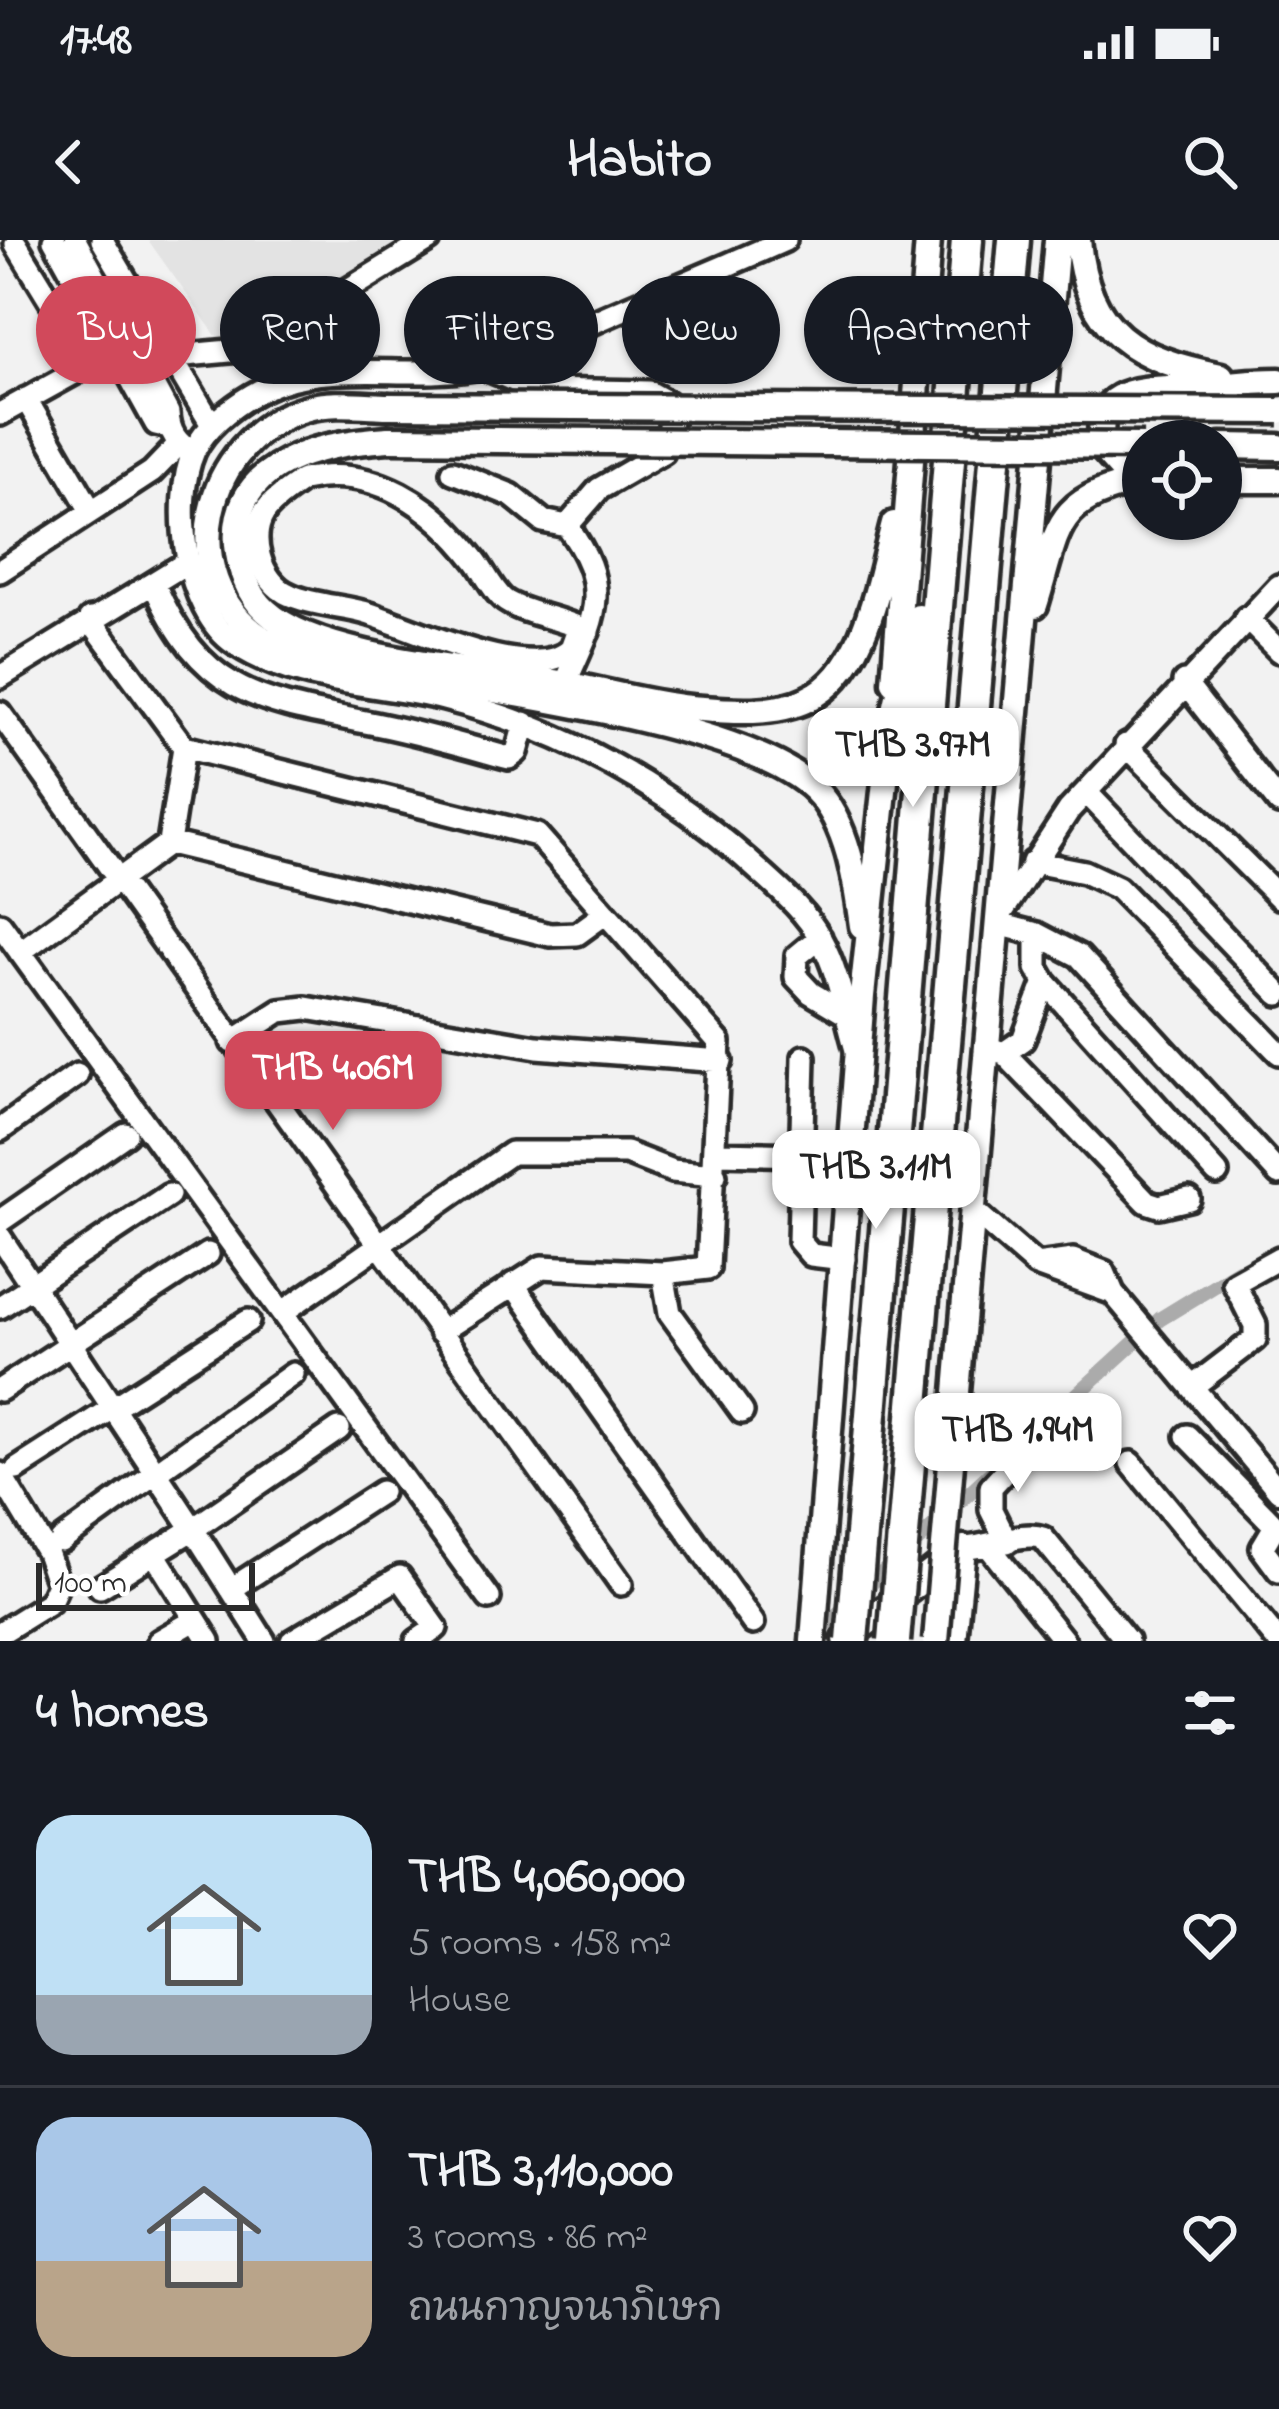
<!DOCTYPE html>
<meta charset="utf-8">
<style>
:root{--surface:#171b24;--page:#20242c;--text:#f1f3f6;--muted:#9ea1a6;--line:#363941;--accent:#d1495b}
body{margin:0;font-family:"Indie Flower","Playpen Sans Thai",sans-serif;background:var(--page);color:var(--text);height:100vh;display:flex;flex-direction:column;font-size:45px;white-space:nowrap}
*{box-sizing:border-box;margin:0}
p{font-size:39px;color:var(--muted)}
.icon{flex:none;width:66px;height:66px;fill:none;stroke:currentColor;stroke-width:2;stroke-linecap:round;stroke-linejoin:round}
.map{position:relative;height:1401px;overflow:hidden}
.side{display:flex;flex-direction:column;background:var(--surface);flex:1}
.side>*{flex:none}
.banner{position:absolute;left:36px;top:36px;width:1209px;height:108px;display:flex;gap:24px}
.fabs{position:absolute;left:1122px;top:180px;display:grid;gap:24px}
.fabs a{display:grid;place-items:center;width:120px;height:120px;border-radius:50%;background:var(--surface);box-shadow:0 3px 9px #0004;font-size:60px}
.scale{position:absolute;left:36px;bottom:30px;width:219px;box-sizing:border-box;padding-left:12px;border:6px solid #2b2b2b;border-top:0;font-size:33px;line-height:42px;white-space:nowrap;color:#2b2b2b;-webkit-text-stroke:9px #fff;paint-order:stroke}
.price{position:absolute;translate:-50% -102px;padding:0 27px;border-radius:24px;background:#fff;color:#222;font-size:39px;line-height:78px;filter:drop-shadow(0 3px 6px #0008)}
.price::after{content:'';position:absolute;left:50%;top:72px;width:36px;height:27px;margin-left:-18px;background:inherit;clip-path:polygon(0 0,100% 0,50% 100%)}
.price.current{background:var(--accent);color:#fff}
ul{padding:0;list-style:none}
li{display:flex;align-items:center;gap:36px;height:300px;padding:0 36px}
li+li{border-top:3px solid var(--line)}
li span{display:grid;place-items:center;flex:none;width:336px;height:240px;border-radius:36px;color:#555}
li>.icon{margin-inline-start:auto}
span .icon{width:144px;height:144px;fill:#fffc;stroke-width:1}
li b{font-size:51px}
h2{display:flex;justify-content:space-between;align-items:center;height:144px;padding:0 36px;font-size:51px}
.pill{padding:0 42px;border-radius:54px;background:var(--surface);box-shadow:0 3px 9px #0004;font-size:42px;line-height:108px}
.pill.current{background:var(--accent);color:#fff}
.status{display:flex;justify-content:space-between;align-items:center;height:84px;padding:0 60px;background:var(--surface);direction:ltr}
.status svg{height:33px;fill:currentColor}
header{display:flex;justify-content:space-between;align-items:center;height:156px;padding:0 36px;background:var(--surface);font-size:54px;font-weight:800}
.map>svg:first-child{display:block}
.built{fill:#e3e3e3}
.lines{fill:none;stroke-linecap:round;stroke-linejoin:round}
.canal{stroke:#ababab;stroke-width:15}
.minor-casing{stroke:#2b2b2b;stroke-width:30}
.major-casing{stroke:#2b2b2b;stroke-width:33}
.highway-casing{stroke:#2b2b2b;stroke-width:39}
.minor{stroke:#fff;stroke-width:21}
.major{stroke:#fff;stroke-width:24}
.highway{stroke:#fff;stroke-width:30}
.major-bridge-casing{stroke:#2b2b2b;stroke-width:33;stroke-linecap:butt}
.highway-bridge-casing{stroke:#2b2b2b;stroke-width:39;stroke-linecap:butt}
.major-bridge{stroke:#fff;stroke-width:24}
.highway-bridge{stroke:#fff;stroke-width:30}
</style>
<div class="status"><b>17:48</b><svg viewBox="0 0 49 12"><path d="M0 12V9h3v3zM5 12V6h3v6zM10 12V3h3v9zM15 12V0h3v12zM26 1h20v11H26zM47 4h2v5h-2z"/></svg></div>
<header><svg class="icon" aria-label="back" viewBox="0 0 24 24"><path d="M15 5l-7 7 7 7"/></svg>Habito<svg class="icon" aria-label="search" viewBox="0 0 24 24"><circle cx="10" cy="10" r="6"/><path d="M15 15l6 6"/></svg></header>
<div class="map">
<svg width="1279" height="1401" viewBox="0 0 1279 1401">
<rect width="100%" height="100%" fill="#f2f2f2"/>
<filter id="ink" filterUnits="userSpaceOnUse"><feTurbulence type="fractalNoise" baseFrequency=".00833" numOctaves="2"/><feDisplacementMap in="SourceGraphic" scale="24" xChannelSelector="R" yChannelSelector="G"/><feConvolveMatrix kernelMatrix="1 2 1 2 8 2 1 2 1" color-interpolation-filters="sRGB"/></filter>
<g filter="url(#ink)">
<path class="built" d="M148,0H409L224,107Z"/>
<g class="lines">
<path class="canal" d="M1012,1214L1160,1079L1240,1030
M813,1397L994,1230"/>
<defs>
<path id="minor" d="M54,0L156,184L169,187
M75,0L168,173C169,193 177,203 193,213
M102,0L212,185
M785,0C727,26 668,50 610,75C566,94 522,119 475,128C402,141 319,115 252,155C230,168 205,188 194,211C171,263 185,371 235,404C297,445 375,442 444,459C567,490 674,551 766,637C786,655 807,674 820,698C839,732 845,773 856,810
M16,4L55,68L66,71L87,62
M175,116L252,109L429,0
M480,126L538,150L649,152L667,162L671,190L663,212L599,249L567,286
M26,159L91,271
M0,174L114,111
M453,232L511,255L543,281L567,286C614,350 594,378 565,444
M0,331L152,232L179,204
M154,344C202,454 257,461 365,482C414,491 462,505 509,518L517,512L525,483
M1246,378L1279,411
M90,379L184,507L537,595L719,802L708,1028L663,1033L542,1027L440,1092
M579,387L571,409C533,446 413,388 370,374C344,366 315,366 290,355C260,343 246,293 267,269C277,257 290,249 303,240C374,224 434,266 476,321C485,333 492,349 503,359C519,373 565,378 588,392
M0,437L186,323
M1184,442L1279,563
M0,473L621,1344
M1126,505L1279,657
M1086,552L1279,754
M169,603L550,695L577,694L606,673
M1033,622L1084,632L1118,648L1279,813
M999,677L1069,570L1279,346
M0,684L489,1358
M998,684L1037,694L1079,716L1279,934
M1037,694V728L1045,742L1217,933
M820,697L797,716L796,737L811,753L846,774
M20,712L169,603L184,507
M232,802L280,771L306,768L537,807L721,821
M995,810L1004,813L1023,800L1045,742
M1004,813L1147,962L1159,966L1189,959
M804,817L799,1001L811,1015L844,1019
M0,890L77,835
M717,913L851,916
M973,970L1036,1025L1113,1053
M0,981L126,894
M0,997L193,1289L100,1347
M1036,1025L1073,1020L1104,1032L1113,1053L1279,1251
M663,1033L670,1073L742,1172
M513,1044L753,1383
M0,1067L169,955
M283,1072L511,913H626L672,931L715,935
M1192,1147L1255,1099V1085L1234,1043L1279,1018
M0,1150L208,1014
M1187,1196L1275,1286L1262,1308L1279,1331
M1131,1223L1278,1401
M17,1229L248,1081
M0,1234L47,1312L58,1344L50,1362L0,1393
M61,1301L293,1134
M1007,1302L991,1270V1247L1025,1210
M963,1308C990,1308 1022,1290 1043,1298L1127,1401
M990,1308L1064,1401
M155,1315L209,1401
M231,1349L381,1252
M159,1401L195,1380
M264,1401L193,1289L339,1189
M292,1401L400,1337L436,1388L417,1401"/>
<path id="major" d="M1078,0C1086,93 1137,120 1221,136
M388,166C360,165 330,161 304,169C204,199 171,336 261,398C282,412 308,417 331,424C441,444 742,477 815,550C848,583 856,642 862,686
M389,199C325,203 230,220 237,305C239,328 248,355 266,371C321,422 489,430 565,444C607,452 648,464 690,468C727,471 774,476 808,459C866,432 879,340 894,284
M1221,206L1279,207
M1143,240L1122,230L1104,210C1088,143 1147,150 1192,147C1222,145 1250,141 1279,141
M1221,240H1279
M1035,365C1060,285 1052,260 1143,240
M894,442L928,0
M961,1105L1057,0
M846,1399L963,1308
M813,1401L862,756L890,495
M954,1401L963,1308"/>
<path id="highway" d="M889,509L919,380
M919,1106L1014,0
M870,1187L967,0"/>
</defs>
<use href="#minor" class="minor-casing"/>
<use href="#major" class="major-casing"/>
<use href="#highway" class="highway-casing"/>
<use href="#minor" class="minor"/>
<use href="#major" class="major"/>
<use href="#highway" class="highway"/>
<defs>
<path id="major-bridge" d="M388,166L1279,171
M389,199L1143,206
M936,1401L961,1105"/>
<path id="highway-bridge" d="M852,1401L870,1187
M894,1401L919,1106"/>
</defs>
<use href="#major-bridge" class="major-bridge-casing"/>
<use href="#highway-bridge" class="highway-bridge-casing"/>
<use href="#major-bridge" class="major-bridge"/>
<use href="#highway-bridge" class="highway-bridge"/>
</g>
</g>
</svg>
<div class="fabs">
<a><svg class="icon" aria-label="locate" viewBox="0 0 24 24"><circle cx="12" cy="12" r="6"/><path d="M12 2v4M12 18v4M2 12h4M18 12h4"/></svg></a>
</div>
<div class="scale">100 m</div>
<b class="price" style="left:913px;top:570px">THB 3.97M</b>
<b class="price current" style="left:333px;top:893px">THB 4.06M</b>
<b class="price" style="left:876px;top:992px">THB 3.11M</b>
<b class="price" style="left:1018px;top:1255px">THB 1.94M</b>
<div class="banner">
<a class="pill current">Buy</a>
<a class="pill">Rent</a>
<a class="pill">Filters</a>
<a class="pill">New</a>
<a class="pill">Apartment</a>
</div>
</div>
<section class="side">
<h2>4 homes<svg class="icon" aria-label="filters" viewBox="0 0 24 24"><path d="M4 7h16M4 17h16"/><circle cx="9" cy="7" r="2"/><circle cx="15" cy="17" r="2"/></svg></h2>
<ul>
<li><span style="background:linear-gradient(#bfe0f5 75%,#9aa5b1 0)"><svg class="icon" aria-label="home" viewBox="0 0 24 24"><path d="M3 11l9-7 9 7M6 9v11h12V9"/></svg></span><div><b>THB 4,060,000</b><p>5 rooms · 158 m²</p><p>House</p></div><svg class="icon" aria-label="heart" viewBox="0 0 24 24"><path d="M12 20l-8-8c-3-5 5-10 8-4 3-6 11-1 8 4z"/></svg></li>
<li><span style="background:linear-gradient(#a9c7e8 60%,#b9a48a 0)"><svg class="icon" aria-label="home" viewBox="0 0 24 24"><path d="M3 11l9-7 9 7M6 9v11h12V9"/></svg></span><div><b>THB 3,110,000</b><p>3 rooms · 86 m²</p><p>ถนนกาญจนาภิเษก</p></div><svg class="icon" aria-label="heart" viewBox="0 0 24 24"><path d="M12 20l-8-8c-3-5 5-10 8-4 3-6 11-1 8 4z"/></svg></li>
</ul>
</section>
